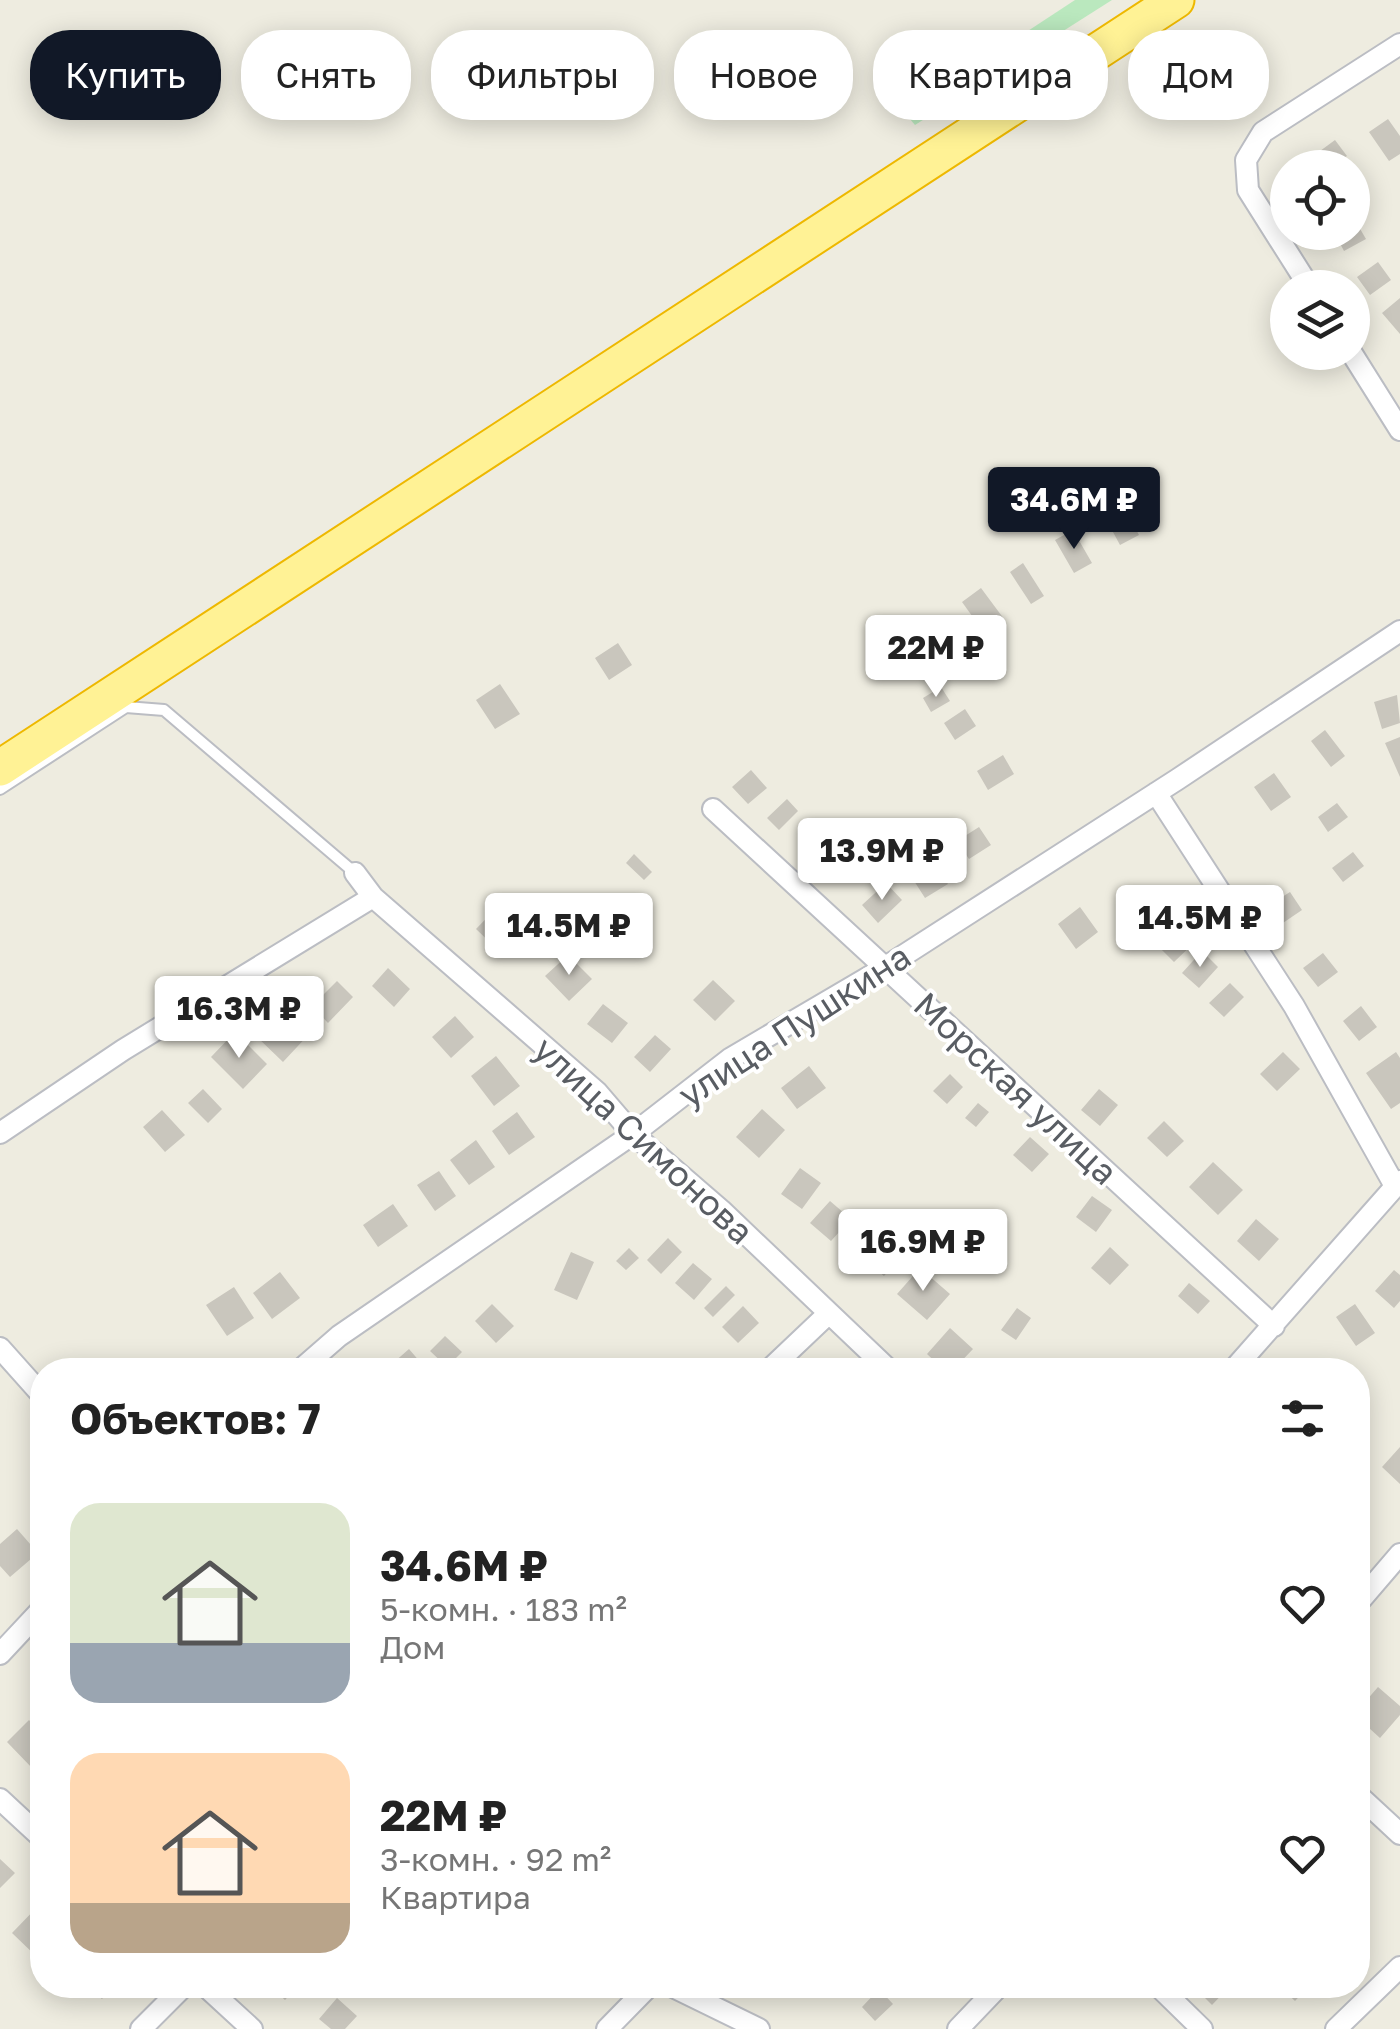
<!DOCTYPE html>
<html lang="ru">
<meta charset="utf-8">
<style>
:root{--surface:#fff;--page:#f6f6f6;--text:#222;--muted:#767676;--accent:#111827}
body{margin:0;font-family:"Golos Text",sans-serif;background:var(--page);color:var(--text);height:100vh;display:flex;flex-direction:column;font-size:38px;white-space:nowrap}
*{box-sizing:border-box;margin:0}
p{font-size:32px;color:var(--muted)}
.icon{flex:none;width:55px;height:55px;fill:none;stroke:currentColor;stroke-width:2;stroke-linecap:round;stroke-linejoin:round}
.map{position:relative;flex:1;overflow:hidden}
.panel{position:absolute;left:30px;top:1358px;width:1340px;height:640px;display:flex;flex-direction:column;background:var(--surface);border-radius:40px;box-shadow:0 5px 25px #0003}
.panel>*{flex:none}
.hud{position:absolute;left:30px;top:30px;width:1340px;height:90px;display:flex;gap:20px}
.fabs{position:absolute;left:1270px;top:150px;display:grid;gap:20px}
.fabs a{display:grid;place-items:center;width:100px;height:100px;border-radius:50%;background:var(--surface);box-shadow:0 5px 25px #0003;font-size:50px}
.price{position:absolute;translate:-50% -85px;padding:0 22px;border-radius:10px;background:#fff;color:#222;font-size:32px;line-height:65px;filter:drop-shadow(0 2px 5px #0008)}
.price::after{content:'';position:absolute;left:50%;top:60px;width:30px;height:22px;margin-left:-15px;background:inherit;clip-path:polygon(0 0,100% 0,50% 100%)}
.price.active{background:var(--accent);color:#fff}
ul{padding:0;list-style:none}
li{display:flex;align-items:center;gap:30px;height:250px;padding:0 40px}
li span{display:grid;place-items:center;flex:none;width:280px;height:200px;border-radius:30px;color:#555}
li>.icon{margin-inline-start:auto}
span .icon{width:120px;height:120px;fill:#fffc;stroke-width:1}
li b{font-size:42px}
h2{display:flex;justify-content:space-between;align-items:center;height:120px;padding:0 40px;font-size:42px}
.tag{padding:0 35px;border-radius:40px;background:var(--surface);box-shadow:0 5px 25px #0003;font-size:35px;line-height:90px}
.tag.active{background:var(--accent);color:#fff}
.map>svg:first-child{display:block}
.green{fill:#bae8be}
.building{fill:#c9c6bd}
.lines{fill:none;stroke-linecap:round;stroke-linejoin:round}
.service-casing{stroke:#bbbdc3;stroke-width:14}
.minor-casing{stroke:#bbbdc3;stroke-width:24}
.trunk-casing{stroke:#eeb800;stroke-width:39}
.service{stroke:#fff;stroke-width:10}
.minor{stroke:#fff;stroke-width:20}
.trunk{stroke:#fff295;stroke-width:35}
.labels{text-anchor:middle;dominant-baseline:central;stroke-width:8;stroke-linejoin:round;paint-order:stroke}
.street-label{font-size:35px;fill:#595d63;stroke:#fff}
</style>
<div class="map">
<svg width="1400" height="2029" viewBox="0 0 1400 2029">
<rect width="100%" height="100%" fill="#eeece0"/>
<path class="green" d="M1075,0H1112L915,125L904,112Z"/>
<path class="building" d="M1388,119L1400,136V154L1389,161L1369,132Z
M1335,140L1347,156L1327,168L1316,154Z
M1352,215L1366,239L1344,251L1334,232H1352Z
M1378,262L1391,280L1370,295L1357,277Z
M1400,298V334L1382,313Z
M1119,498L1139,535L1120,545L1100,508Z
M1073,530L1092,563L1074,573L1055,540Z
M1023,563L1044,596L1031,604L1010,572Z
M981,588L1004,619L985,634L962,602Z
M618,643L632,665L609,680L595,658Z
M500,684L520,714L495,729L476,700Z
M941,687L950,701L931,712L923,698Z
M1397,695L1400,723L1382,729L1374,702Z
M965,709L976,726L955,740L944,723Z
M1325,730L1345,756L1331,767L1311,741Z
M1400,737V777L1385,743Z
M1003,755L1014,774L988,790L977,771Z
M751,770L767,788L748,804L732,787Z
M1274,773L1291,797L1271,811L1254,787Z
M787,799L798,811L779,830L767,818Z
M1337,803L1348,817L1328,832L1318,817Z
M835,824L855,840L840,859L819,842Z
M979,827L991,845L969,859L957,841Z
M1353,852L1364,866L1343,882L1332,868Z
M634,854L652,872L644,880L626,863Z
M932,859L948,884L925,898L909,873Z
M886,883L902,900L878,923L862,905Z
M1290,892L1302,910L1277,927L1265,908Z
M1154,894L1175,910L1152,938L1131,922Z
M505,899L531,923L502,954L476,929Z
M1080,907L1098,932L1076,949L1058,924Z
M1183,926L1197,940L1174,962L1161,949Z
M1202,951L1218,967L1199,988L1182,973Z
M1323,953L1338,972L1318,987L1303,968Z
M568,955L592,979L569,1001L545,976Z
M388,968L410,989L394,1007L372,986Z
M713,980L735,1001L715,1021L693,1000Z
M337,981L353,997L328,1023L312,1006Z
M1230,983L1244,997L1224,1017L1209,1003Z
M603,1004L628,1023L612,1043L587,1024Z
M1361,1006L1377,1027L1359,1041L1343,1021Z
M285,1008L311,1032L283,1062L257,1037Z
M455,1016L474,1037L451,1058L432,1037Z
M235,1032L267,1064L243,1089L211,1057Z
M655,1035L671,1049L650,1072L634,1057Z
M1283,1052L1300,1069L1277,1091L1260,1074Z
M1396,1052L1400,1058V1103L1391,1109L1366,1073Z
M496,1056L520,1086L494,1106L471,1076Z
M809,1066L826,1088L797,1109L781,1088Z
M950,1074L963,1087L947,1104L933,1091Z
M203,1089L222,1109L208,1123L188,1103Z
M1099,1089L1118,1105L1100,1126L1081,1110Z
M978,1103L989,1112L976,1127L965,1118Z
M762,1109L785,1130L759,1158L736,1137Z
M162,1110L185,1135L165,1152L143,1127Z
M517,1112L535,1137L509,1155L492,1131Z
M1164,1121L1184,1141L1167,1157L1147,1138Z
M1030,1137L1049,1154L1032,1172L1013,1155Z
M476,1140L495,1167L469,1185L450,1160Z
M1213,1162L1243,1190L1218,1215L1189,1187Z
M800,1168L821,1183L802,1209L781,1194Z
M439,1171L456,1196L435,1211L417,1185Z
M1092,1196L1112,1210L1096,1232L1076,1217Z
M830,1201L851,1219L831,1241L810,1223Z
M393,1204L408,1226L378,1247L363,1225Z
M1256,1219L1279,1239L1259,1261L1237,1241Z
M891,1237L906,1250L884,1276L869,1263Z
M668,1238L682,1252L661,1274L647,1260Z
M1110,1247L1129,1265L1110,1285L1091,1268Z
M629,1248L639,1258L626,1270L616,1261Z
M571,1252L594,1262L577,1300L554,1290Z
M693,1263L712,1279L694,1300L675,1283Z
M920,1268L950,1294L927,1320L897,1294Z
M1394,1270L1400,1275V1301L1394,1308L1375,1291Z
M280,1272L300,1298L272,1319L253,1293Z
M1189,1283L1210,1301L1198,1314L1178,1296Z
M726,1286L735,1295L713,1317L704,1308Z
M234,1287L254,1318L227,1336L206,1305Z
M492,1304L514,1326L496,1343L475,1321Z
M1355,1304L1375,1333L1356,1346L1336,1317Z
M743,1306L759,1323L738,1343L722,1327Z
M1017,1308L1031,1318L1016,1340L1001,1330Z
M950,1328L973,1349L953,1370H944L927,1354Z
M445,1336L462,1352L447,1367L430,1351Z
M409,1349L427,1370H385Z
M1305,1358L1319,1370H1295Z
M1400,1447V1484L1382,1467Z
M17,1529L38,1553L10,1577L0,1566V1544Z
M1378,1687L1400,1706V1715L1380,1738L1358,1718V1710Z
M29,1720L42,1734V1759L33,1769L7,1742Z
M0,1859L15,1873L0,1888Z
M40,1904L42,1906V1953L38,1958L12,1933Z
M85,1985H114L102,1999Z
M269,1985H299L285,2000Z
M1192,1985H1231L1212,2005Z
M1278,1985H1310L1295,2001Z
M879,1989L893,2004L875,2021L862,2007Z
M337,1998L357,2016L345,2029H331L319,2019Z"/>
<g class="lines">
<defs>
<path id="service" d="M126,707L164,710L355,873
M0,789L126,707L125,704"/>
<path id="minor" d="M1310,288L1248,190L1246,160L1263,132L1400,44
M1351,352L1400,430
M1156,793L1294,1006L1395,1186
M713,809L1274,1326
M355,873L373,897L597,1092L633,1134L721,1210L889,1370
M0,1133L123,1050L373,897
M0,1348L42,1395
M300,1370L339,1336L633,1134L731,1058L884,968L1178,779L1400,631
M769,1370L828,1314
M1233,1370L1400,1181
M1358,1603L1400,1554
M0,1654L42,1609
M1358,1795L1400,1834
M0,1799L42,1838
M204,1985L252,2029
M669,1985L759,2029
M1157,1985L1202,2029
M141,2029L185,1985
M607,2029L650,1985
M958,2029L1000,1985
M1336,2029L1400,1967"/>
<path id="trunk" d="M0,768L1176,0"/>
</defs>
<use href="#service" class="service-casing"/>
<use href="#minor" class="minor-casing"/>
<use href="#trunk" class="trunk-casing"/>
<use href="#service" class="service"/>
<use href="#minor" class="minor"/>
<use href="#trunk" class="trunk"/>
</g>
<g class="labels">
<g class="street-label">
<text transform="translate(794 1025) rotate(-33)">улица Пушкина</text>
<text transform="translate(1016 1088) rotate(43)">Морская улица</text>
<text transform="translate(644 1140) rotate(43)">улица Симонова</text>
</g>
</g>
</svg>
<div class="fabs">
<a><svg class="icon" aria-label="locate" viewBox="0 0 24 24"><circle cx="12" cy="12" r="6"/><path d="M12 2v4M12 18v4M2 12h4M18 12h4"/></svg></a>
<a><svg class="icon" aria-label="layers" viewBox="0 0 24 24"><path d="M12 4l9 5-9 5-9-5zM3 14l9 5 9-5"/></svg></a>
</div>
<b class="price active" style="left:1074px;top:552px">34.6M ₽</b>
<b class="price" style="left:936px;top:700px">22M ₽</b>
<b class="price" style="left:882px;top:903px">13.9M ₽</b>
<b class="price" style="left:1200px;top:970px">14.5M ₽</b>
<b class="price" style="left:569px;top:978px">14.5M ₽</b>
<b class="price" style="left:239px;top:1061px">16.3M ₽</b>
<b class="price" style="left:923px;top:1294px">16.9M ₽</b>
<div class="hud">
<a class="tag active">Купить</a>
<a class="tag">Снять</a>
<a class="tag">Фильтры</a>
<a class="tag">Новое</a>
<a class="tag">Квартира</a>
<a class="tag">Дом</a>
</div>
<section class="panel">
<h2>Объектов: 7<svg class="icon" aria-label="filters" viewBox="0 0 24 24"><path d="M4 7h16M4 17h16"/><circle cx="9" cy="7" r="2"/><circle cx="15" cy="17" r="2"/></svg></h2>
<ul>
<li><span style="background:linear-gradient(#dfe7d0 70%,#9aa5b1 0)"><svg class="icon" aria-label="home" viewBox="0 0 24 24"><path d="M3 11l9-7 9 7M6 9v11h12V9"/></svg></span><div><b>34.6M ₽</b><p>5-комн. · 183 m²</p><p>Дом</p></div><svg class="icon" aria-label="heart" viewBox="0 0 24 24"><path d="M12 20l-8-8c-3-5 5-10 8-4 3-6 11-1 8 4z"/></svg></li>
<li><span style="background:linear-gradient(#ffd9b3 75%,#b9a48a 0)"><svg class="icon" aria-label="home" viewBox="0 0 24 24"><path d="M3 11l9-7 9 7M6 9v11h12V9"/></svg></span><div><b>22M ₽</b><p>3-комн. · 92 m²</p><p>Квартира</p></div><svg class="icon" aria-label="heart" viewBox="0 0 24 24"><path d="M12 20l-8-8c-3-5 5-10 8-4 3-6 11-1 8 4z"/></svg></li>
</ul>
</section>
</div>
